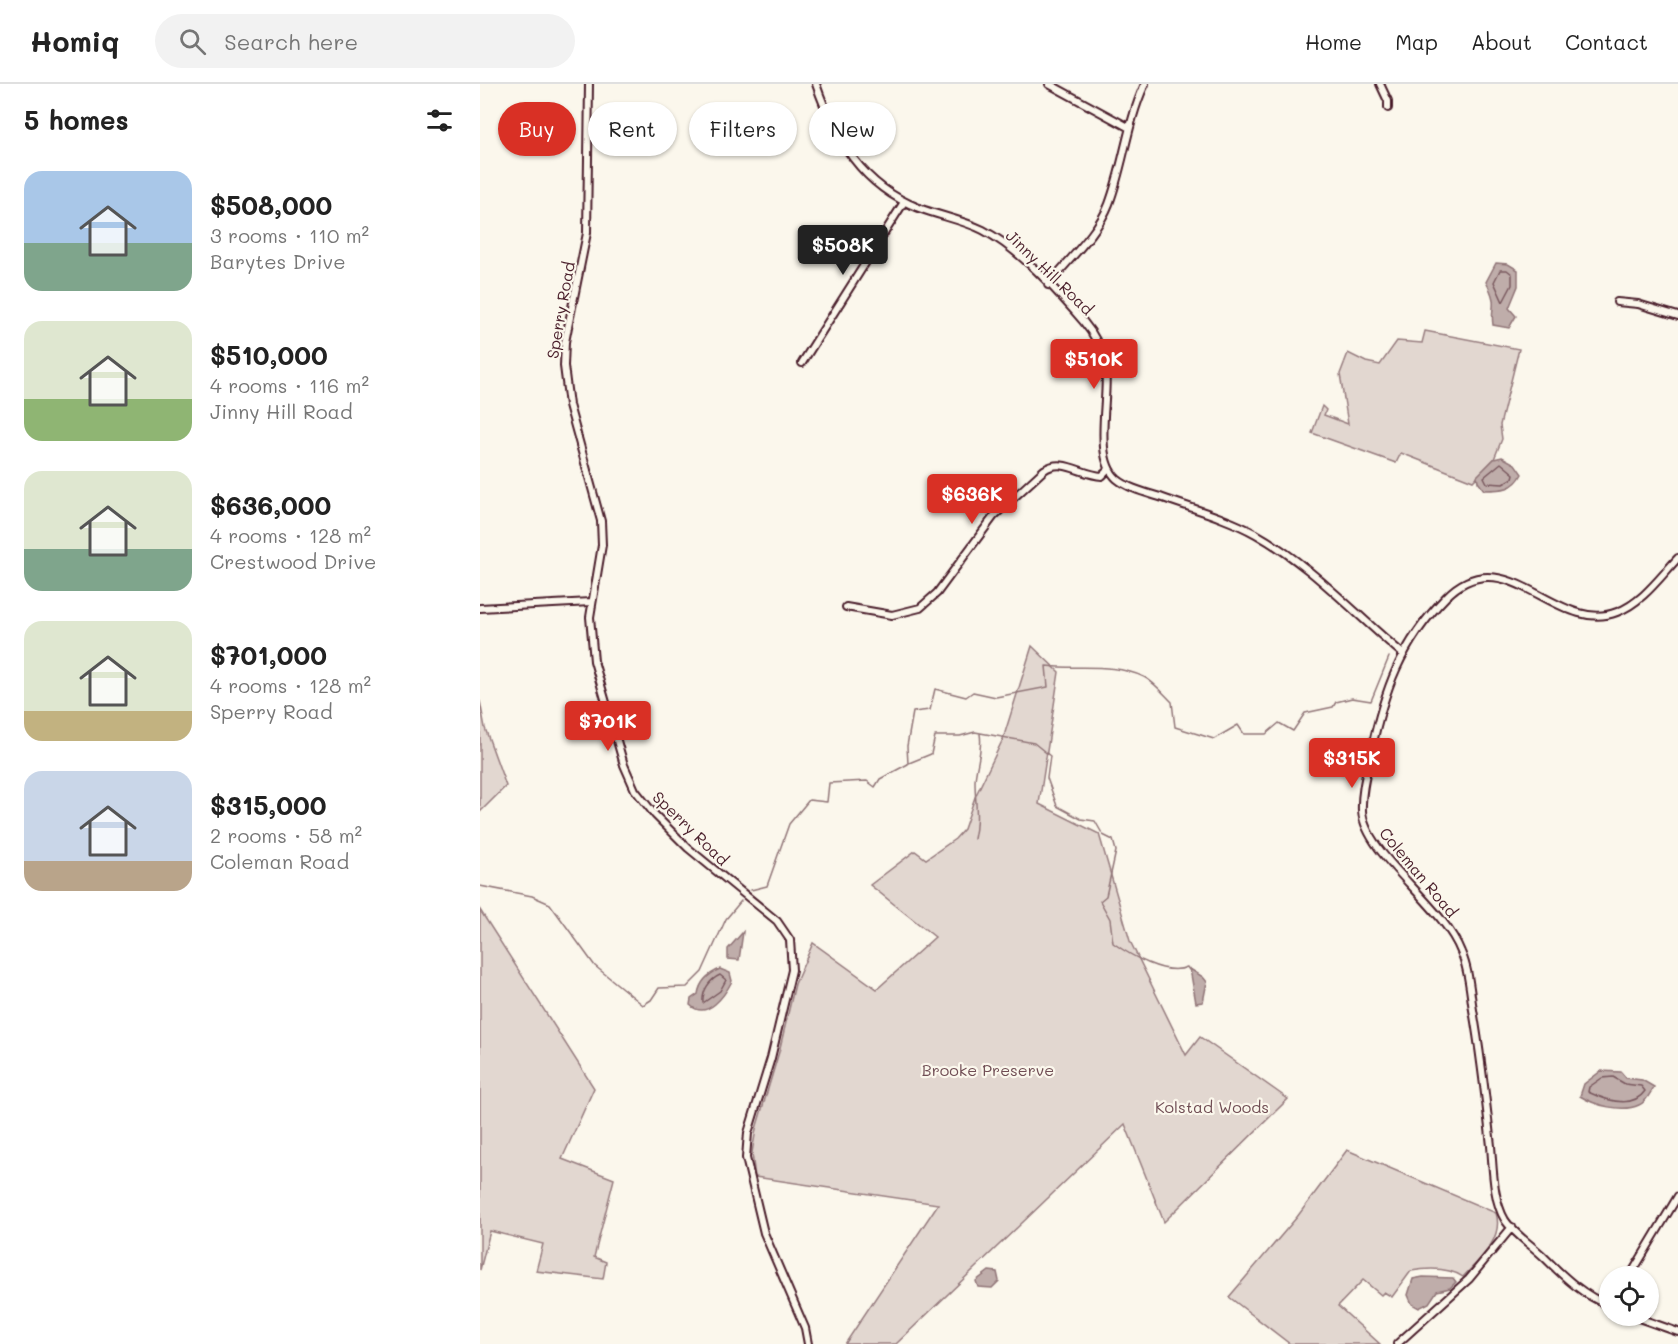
<!DOCTYPE html>
<meta charset="utf-8">
<style>
:root{--surface:#fff;--page:#f2f2f2;--text:#222;--muted:#767676;--line:#e0e0e0;--accent:#d93025}
body{margin:0;font-family:Mali,sans-serif;background:var(--page);color:var(--text);height:100vh;display:flex;flex-direction:column;font-size:22px;white-space:nowrap}
*{box-sizing:border-box;margin:0}
p{font-size:20px;color:var(--muted)}
.icon{flex:none;width:33px;height:33px;fill:none;stroke:currentColor;stroke-width:2;stroke-linecap:round;stroke-linejoin:round}
.map{position:relative;flex:1;overflow:hidden}
.details{display:flex;flex-direction:column;background:var(--surface);width:480px}
.details>*{flex:none}
.banner{position:absolute;left:18px;top:18px;width:570px;height:54px;display:flex;gap:12px}
.buttons{position:absolute;left:1119px;top:1182px;display:grid;gap:12px}
.buttons a{display:grid;place-items:center;width:60px;height:60px;border-radius:50%;background:var(--surface);box-shadow:0 2px 4px #0004;font-size:30px}
.price{position:absolute;translate:-50% -51px;padding:0 14px;border-radius:6px;background:var(--accent);color:#fff;font-size:20px;line-height:39px;filter:drop-shadow(0 2px 3px #0008)}
.price::after{content:'';position:absolute;left:50%;top:36px;width:18px;height:14px;margin-left:-9px;background:inherit;clip-path:polygon(0 0,100% 0,50% 100%)}
.price.current{background:#222;color:#fff}
ul{padding:0;list-style:none}
li{display:flex;align-items:center;gap:18px;height:150px;padding:0 24px}
li span{display:grid;place-items:center;flex:none;width:168px;height:120px;border-radius:18px;color:#555}
li>.icon{margin-inline-start:auto}
span .icon{width:72px;height:72px;fill:#fffc;stroke-width:1}
li b{font-size:26px}
h2{display:flex;justify-content:space-between;align-items:center;height:72px;padding:0 24px;font-size:26px}
.tag{padding:0 21px;border-radius:27px;background:var(--surface);box-shadow:0 2px 4px #0004;font-size:21px;line-height:54px}
.tag.current{background:var(--accent);color:#fff}
header{display:flex;align-items:center;gap:36px;box-sizing:border-box;height:84px;padding:0 30px;background:var(--surface);border-bottom:2px solid var(--line)}
header strong{font-size:28px}
nav{display:flex;gap:33px;margin-inline-start:auto;font-size:21px}
.search{width:420px;height:54px;background:var(--page);display:flex;align-items:center;gap:15px;box-sizing:border-box;padding:0 21px;border-radius:33px;color:var(--muted);font-size:22px}
main{display:flex;flex:1;min-height:0}
.map>svg:first-child{display:block}
.green{fill:#e2d7d0;stroke:#967b7e;stroke-width:1.5}
.water{fill:#bfadaa;stroke:#907477;stroke-width:1.5}
.lines{fill:none;stroke-linecap:round;stroke-linejoin:round}
.shore{stroke:#79585e;stroke-width:1.5}
.stream{stroke:#907477;stroke-width:1.5}
.minor-casing{stroke:#4a1f2b;stroke-width:10}
.minor{stroke:#fbf7ec;stroke-width:6}
.labels{text-anchor:middle;dominant-baseline:central;stroke-width:4.5;stroke-linejoin:round;paint-order:stroke}
.street-label{font-size:16px;fill:#4a1f2b;stroke:#fbf7ec}
.park-label{font-size:16px;fill:#704d54;stroke:#fbf7ec}
</style>
<header>
<strong>Homiq</strong>
<div class="search"><svg class="icon" aria-label="search" viewBox="0 0 24 24"><circle cx="10" cy="10" r="6"/><path d="M15 15l6 6"/></svg>Search here</div>
<nav><a>Home</a><a>Map</a><a>About</a><a>Contact</a></nav>
</header>
<main>
<section class="details">
<h2>5 homes<svg class="icon" aria-label="filters" viewBox="0 0 24 24"><path d="M4 7h16M4 17h16"/><circle cx="9" cy="7" r="2"/><circle cx="15" cy="17" r="2"/></svg></h2>
<ul>
<li><span style="background:linear-gradient(#a9c7e8 60%,#7fa58c 0)"><svg class="icon" aria-label="home" viewBox="0 0 24 24"><path d="M3 11l9-7 9 7M6 9v11h12V9"/></svg></span><div><b>$508,000</b><p>3 rooms · 110 m²</p><p>Barytes Drive</p></div></li>
<li><span style="background:linear-gradient(#dfe7d0 65%,#8fb573 0)"><svg class="icon" aria-label="home" viewBox="0 0 24 24"><path d="M3 11l9-7 9 7M6 9v11h12V9"/></svg></span><div><b>$510,000</b><p>4 rooms · 116 m²</p><p>Jinny Hill Road</p></div></li>
<li><span style="background:linear-gradient(#dfe7d0 65%,#7fa58c 0)"><svg class="icon" aria-label="home" viewBox="0 0 24 24"><path d="M3 11l9-7 9 7M6 9v11h12V9"/></svg></span><div><b>$636,000</b><p>4 rooms · 128 m²</p><p>Crestwood Drive</p></div></li>
<li><span style="background:linear-gradient(#dfe7d0 75%,#c2b280 0)"><svg class="icon" aria-label="home" viewBox="0 0 24 24"><path d="M3 11l9-7 9 7M6 9v11h12V9"/></svg></span><div><b>$701,000</b><p>4 rooms · 128 m²</p><p>Sperry Road</p></div></li>
<li><span style="background:linear-gradient(#c9d6e8 75%,#b9a48a 0)"><svg class="icon" aria-label="home" viewBox="0 0 24 24"><path d="M3 11l9-7 9 7M6 9v11h12V9"/></svg></span><div><b>$315,000</b><p>2 rooms · 58 m²</p><p>Coleman Road</p></div></li>
</ul>
</section>
<div class="map">
<svg width="1198" height="1260" viewBox="0 0 1198 1260">
<rect width="100%" height="100%" fill="#fbf7ec"/>
<filter id="ink" filterUnits="userSpaceOnUse"><feTurbulence type="fractalNoise" baseFrequency=".0167" numOctaves="2"/><feDisplacementMap in="SourceGraphic" scale="12" xChannelSelector="R" yChannelSelector="G"/><feConvolveMatrix kernelMatrix="1 2 1 2 8 2 1 2 1" color-interpolation-filters="sRGB"/></filter>
<g filter="url(#ink)">
<path class="green" d="M945,247L1039,265L1020,341L1022,355L1014,375L993,397L921,369L916,379L832,349L842,322L846,326L844,331L868,340L860,290L868,269L886,278L900,281L917,257L942,259Z
M552,562L579,588L559,720L619,750L650,857L706,971L720,953L808,1015L684,1138L645,1040L416,1260H365L458,1120L275,1093L272,1069L276,1045L299,968L315,900L333,859L397,905L455,853L390,801L435,767L446,775L475,755L484,745L495,713L523,655Z
M0,617L5,644L26,702L0,728Z
M0,826L114,1004L82,1075L134,1095L114,1173L126,1178L123,1195L56,1187L63,1160L10,1147L0,1186Z
M867,1066L1016,1129C1024,1154 1000,1175 983,1193C968,1183 949,1184 931,1187L912,1213L904,1208L901,1211L883,1196L858,1222L900,1260H810L749,1213L817,1133Z"/>
<path class="water" d="M1016,179L1028,180L1038,186V202L1029,224L1036,232L1029,244L1013,241C1010,221 1019,222 1006,198Z
M1022,373L1035,380L1042,390C1034,406 1022,406 1004,406L998,398L997,392L1014,375Z
M263,848L259,876L248,875V865Z
M240,885L250,889L252,897C245,911 227,937 210,921L211,915L218,910C220,897 228,890 240,885Z
M710,885L723,893L727,898L723,918L716,919Z
M1121,987L1141,988L1146,994L1162,996L1174,1003C1170,1009 1166,1019 1159,1021C1142,1029 1114,1021 1100,1012L1104,1000Z
M509,1187L517,1188L519,1197L512,1204L498,1203L496,1197Z
M943,1193L973,1194L976,1198L970,1204L957,1207L949,1219L939,1224L932,1220L928,1211L933,1195Z"/>
<g class="lines">
<path class="shore" d="M1020,186H1027L1032,190V201L1023,218L1014,198Z
M1021,379L1034,390L1033,394L1023,400L1007,399L1004,393Z
M240,891L246,896L240,907L223,919C222,907 229,896 240,891Z
M1133,993L1145,1000L1161,1002L1165,1007C1152,1026 1125,1016 1108,1008L1109,1003L1122,994Z"/>
<path class="stream" d="M429,679L451,670L455,652H480L495,648L554,659L570,672L567,694L577,722L601,735L615,737L623,751L633,756L636,767L626,812L620,817L630,835L633,859C650,871 686,893 707,883L709,886
M494,755C499,734 495,718 495,697C496,681 503,665 500,650
M0,802L52,812L70,820L115,882L163,921L171,916L179,904L207,903L222,888L246,835L261,817
M271,806L287,802L309,740L329,716L347,718L349,699L387,697L395,703L400,695L428,680L427,662L433,628L450,626L455,605L486,613L493,608L516,613L568,603L566,582C598,586 633,578 664,593C674,598 684,610 692,618L695,643L734,655L758,641L764,650H786L799,639L813,647L825,629L853,623L856,618L872,614L891,617L909,573"/>
<defs>
<path id="minor" d="M109,0L107,149L85,258L84,282L89,321L121,437L122,461L110,533L114,577L144,681L155,706L175,731L208,764L297,837L310,856L312,886L291,974L268,1049L266,1074L284,1149L325,1244L328,1260
M336,0C355,55 382,102 439,124C460,132 483,136 503,146C541,166 575,205 603,237C614,250 622,264 625,281C630,312 612,373 637,395C649,405 668,409 683,414C714,425 747,434 776,450C831,481 874,529 923,570
M569,0L648,43
M900,0L908,17V24
M568,201C588,176 618,149 629,120C644,80 647,39 665,0
M1137,218L1158,220L1198,232
M322,279L424,118
M366,523L412,531L440,524L457,509L514,432L564,386C583,373 601,391 622,392L629,385
M0,524L111,518
M1150,1192L1198,1112
M1130,1222C1103,1211 1085,1194 1065,1174C1053,1162 1034,1150 1025,1136C1013,1116 1013,1085 1011,1062C1006,1016 1001,971 993,926C990,907 989,886 981,868C963,820 885,771 882,727C881,707 887,687 891,668C904,606 921,559 966,513C1025,452 1077,552 1137,528C1162,519 1180,493 1198,474
M1153,1232L1198,1248
M917,1260L989,1195L1032,1143"/>
</defs>
<use href="#minor" class="minor-casing"/>
<use href="#minor" class="minor"/>
</g>
</g>
<g class="labels">
<g class="street-label">
<text transform="translate(570 188) rotate(44)">Jinny Hill Road</text>
<text transform="translate(80 226) rotate(-80)">Sperry Road</text>
<text transform="translate(211 744) rotate(44)">Sperry Road</text>
<text transform="translate(939 788) rotate(50)">Coleman Road</text>
</g>
<g class="park-label">
<text x="508" y="985">Brooke Preserve</text>
<text x="732" y="1022">Kolstad Woods</text>
</g>
</g>
</svg>
<div class="buttons">
<a><svg class="icon" aria-label="locate" viewBox="0 0 24 24"><circle cx="12" cy="12" r="6"/><path d="M12 2v4M12 18v4M2 12h4M18 12h4"/></svg></a>
</div>
<b class="price current" style="left:363px;top:192px">$508K</b>
<b class="price" style="left:614px;top:306px">$510K</b>
<b class="price" style="left:492px;top:441px">$636K</b>
<b class="price" style="left:128px;top:668px">$701K</b>
<b class="price" style="left:872px;top:705px">$315K</b>
<div class="banner">
<a class="tag current">Buy</a>
<a class="tag">Rent</a>
<a class="tag">Filters</a>
<a class="tag">New</a>
</div>
</div>
</main>
